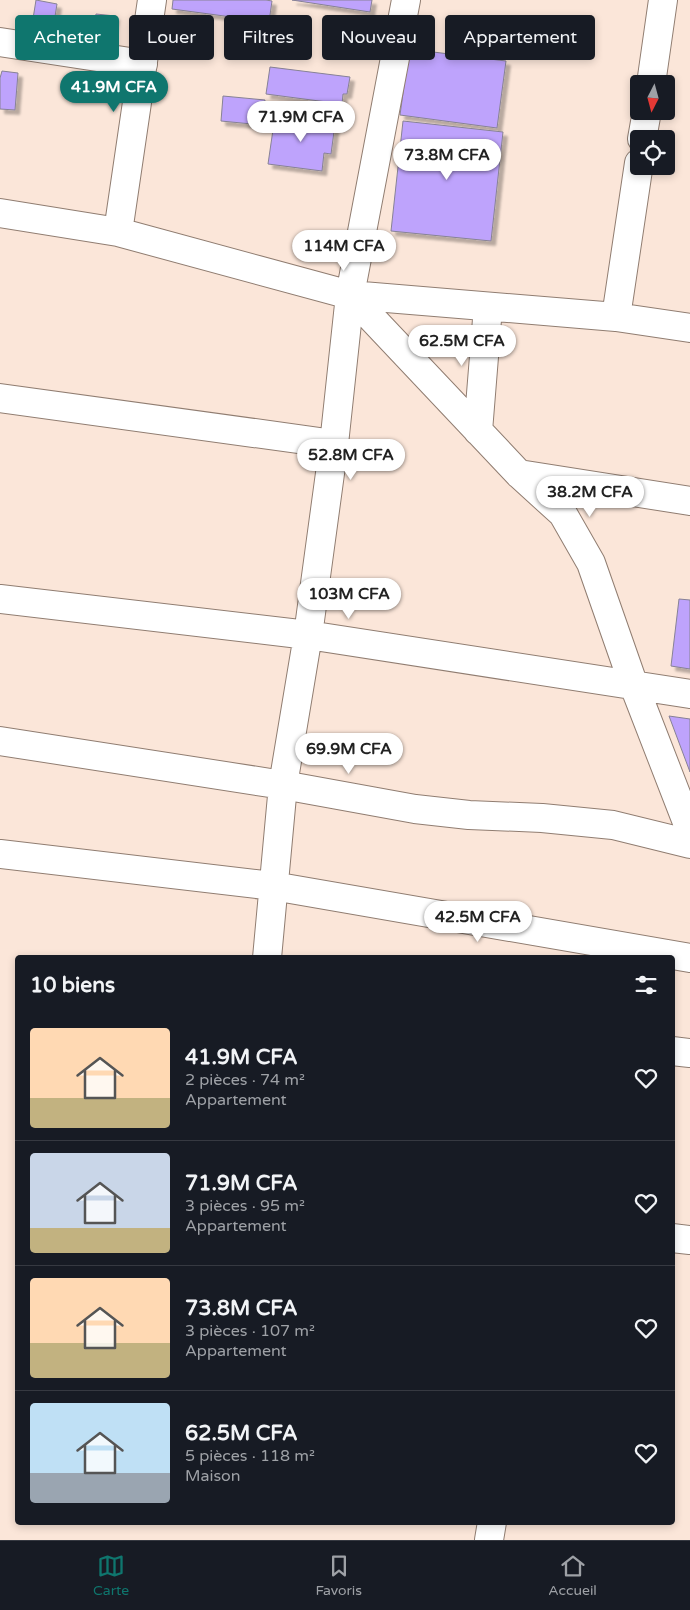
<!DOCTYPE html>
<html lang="fr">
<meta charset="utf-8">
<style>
:root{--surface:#171b24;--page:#20242c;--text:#f1f3f6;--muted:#9ea1a6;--line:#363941;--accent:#0f766e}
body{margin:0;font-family:"Varela Round",sans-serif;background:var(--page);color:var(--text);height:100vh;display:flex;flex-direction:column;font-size:19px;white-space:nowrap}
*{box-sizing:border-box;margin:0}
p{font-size:16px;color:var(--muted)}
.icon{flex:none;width:28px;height:28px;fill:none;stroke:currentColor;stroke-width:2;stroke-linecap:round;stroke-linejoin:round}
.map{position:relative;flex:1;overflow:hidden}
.panel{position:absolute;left:15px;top:955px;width:660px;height:570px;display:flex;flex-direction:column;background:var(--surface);border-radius:5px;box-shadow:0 2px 8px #0003}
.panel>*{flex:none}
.banner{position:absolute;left:15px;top:15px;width:660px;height:45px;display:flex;gap:10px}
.needle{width:32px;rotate:186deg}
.tools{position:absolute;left:630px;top:75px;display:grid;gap:10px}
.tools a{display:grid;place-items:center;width:45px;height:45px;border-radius:5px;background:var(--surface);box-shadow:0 2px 8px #0003;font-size:25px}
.price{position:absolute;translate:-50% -42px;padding:0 11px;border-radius:18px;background:#fff;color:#222;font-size:16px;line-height:32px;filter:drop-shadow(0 1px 2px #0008)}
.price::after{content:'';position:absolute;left:50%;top:30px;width:15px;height:11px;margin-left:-8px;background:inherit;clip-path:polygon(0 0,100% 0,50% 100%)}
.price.on{background:var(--accent);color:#fff}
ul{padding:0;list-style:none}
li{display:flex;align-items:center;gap:15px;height:125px;padding:0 15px}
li+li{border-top:1px solid var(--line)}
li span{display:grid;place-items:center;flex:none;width:140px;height:100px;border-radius:5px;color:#555}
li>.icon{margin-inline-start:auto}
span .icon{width:60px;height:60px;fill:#fffc;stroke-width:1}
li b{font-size:21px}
h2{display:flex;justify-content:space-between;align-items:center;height:60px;padding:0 15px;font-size:21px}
.pill{padding:0 18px;border-radius:5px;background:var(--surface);box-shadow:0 2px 8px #0003;font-size:18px;line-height:45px}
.pill.on{background:var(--accent);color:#fff}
.tab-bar{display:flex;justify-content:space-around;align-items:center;height:70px;border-top:1px solid var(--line);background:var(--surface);font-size:14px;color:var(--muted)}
.tab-bar a{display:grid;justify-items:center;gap:2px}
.tab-bar .on{color:var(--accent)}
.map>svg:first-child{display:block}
.building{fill:#bea3fc;stroke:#878295;filter:url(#shadow)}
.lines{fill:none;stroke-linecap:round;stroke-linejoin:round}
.minor-casing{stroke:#907d71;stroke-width:30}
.minor{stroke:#fff;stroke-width:28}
</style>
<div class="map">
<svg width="690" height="1540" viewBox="0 0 690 1540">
<defs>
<filter id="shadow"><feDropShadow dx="4.5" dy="4.5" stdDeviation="1" flood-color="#0004"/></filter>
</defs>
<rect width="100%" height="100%" fill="#fbe6d9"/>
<path class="building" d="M36,0L57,4L53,29L32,25Z
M173,0H266L272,1L269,22L172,9Z
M292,0H372L370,12Z
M96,14L115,16L111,38L92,35Z
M409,49L506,61L497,128L400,115Z
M270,67L350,77L347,94H343L342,104L266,94Z
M2,71L18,73L15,110L0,109V78Z
M223,96L265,100L262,125L221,121Z
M275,116L335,124L331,154L324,153L322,171L268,164Z
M403,121L503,132L491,241L391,231Z
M679,599L690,600V669L671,666Z
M669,716L690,719V772Z"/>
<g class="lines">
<defs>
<path id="minor" d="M0,42L143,64
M651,84L663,0
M642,139L647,111
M0,213L118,232L350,295L616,317L690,328
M118,232L152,0
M350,295L519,474L563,514L591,563L633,683L690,830
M616,317L639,163
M0,398L334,444
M478,431L488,307
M519,474L690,501
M0,599L308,635L690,694
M0,741L283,785L415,809L469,815L542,818L613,825L690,844
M0,854L273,886L690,958
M267,958L283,785L308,635L334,444L350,295L406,0
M672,1051L690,1053
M672,1238L690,1240
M489,1540L492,1522"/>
</defs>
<use href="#minor" class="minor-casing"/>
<use href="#minor" class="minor"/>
</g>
</svg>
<div class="tools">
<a><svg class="needle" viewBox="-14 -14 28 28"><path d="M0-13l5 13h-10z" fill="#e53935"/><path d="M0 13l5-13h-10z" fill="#9ea1a6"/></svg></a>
<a><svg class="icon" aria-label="locate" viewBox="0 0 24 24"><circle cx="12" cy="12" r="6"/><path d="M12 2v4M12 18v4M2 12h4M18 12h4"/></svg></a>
</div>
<b class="price on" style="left:114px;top:113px">41.9M CFA</b>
<b class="price" style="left:301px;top:143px">71.9M CFA</b>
<b class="price" style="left:447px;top:181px">73.8M CFA</b>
<b class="price" style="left:344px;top:272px">114M CFA</b>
<b class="price" style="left:462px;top:367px">62.5M CFA</b>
<b class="price" style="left:351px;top:481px">52.8M CFA</b>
<b class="price" style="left:590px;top:518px">38.2M CFA</b>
<b class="price" style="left:349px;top:620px">103M CFA</b>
<b class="price" style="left:349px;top:775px">69.9M CFA</b>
<b class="price" style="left:478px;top:943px">42.5M CFA</b>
<div class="banner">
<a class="pill on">Acheter</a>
<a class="pill">Louer</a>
<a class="pill">Filtres</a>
<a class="pill">Nouveau</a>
<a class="pill">Appartement</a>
</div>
<section class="panel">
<h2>10 biens<svg class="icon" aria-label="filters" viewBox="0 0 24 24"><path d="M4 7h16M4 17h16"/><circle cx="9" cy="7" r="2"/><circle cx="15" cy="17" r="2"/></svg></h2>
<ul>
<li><span style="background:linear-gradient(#ffd9b3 70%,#c2b280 0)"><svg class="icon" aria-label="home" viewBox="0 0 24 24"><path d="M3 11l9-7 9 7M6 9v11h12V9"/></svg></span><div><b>41.9M CFA</b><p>2 pièces · 74 m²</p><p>Appartement</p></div><svg class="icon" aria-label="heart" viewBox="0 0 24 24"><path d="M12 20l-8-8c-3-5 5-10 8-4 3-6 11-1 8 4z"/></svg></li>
<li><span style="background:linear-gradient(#c9d6e8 75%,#c2b280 0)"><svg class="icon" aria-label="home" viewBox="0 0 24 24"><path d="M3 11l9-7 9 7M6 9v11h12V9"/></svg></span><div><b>71.9M CFA</b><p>3 pièces · 95 m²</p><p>Appartement</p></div><svg class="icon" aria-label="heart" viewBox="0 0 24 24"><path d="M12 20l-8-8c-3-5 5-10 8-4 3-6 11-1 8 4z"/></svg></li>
<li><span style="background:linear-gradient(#ffd9b3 65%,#c2b280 0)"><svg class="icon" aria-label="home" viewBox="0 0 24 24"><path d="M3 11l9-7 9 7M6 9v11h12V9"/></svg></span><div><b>73.8M CFA</b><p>3 pièces · 107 m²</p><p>Appartement</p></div><svg class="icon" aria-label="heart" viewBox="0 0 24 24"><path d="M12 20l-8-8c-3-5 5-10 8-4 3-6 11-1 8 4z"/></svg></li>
<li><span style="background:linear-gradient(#bfe0f5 70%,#9aa5b1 0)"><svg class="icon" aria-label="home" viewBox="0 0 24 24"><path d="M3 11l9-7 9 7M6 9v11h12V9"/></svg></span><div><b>62.5M CFA</b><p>5 pièces · 118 m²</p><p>Maison</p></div><svg class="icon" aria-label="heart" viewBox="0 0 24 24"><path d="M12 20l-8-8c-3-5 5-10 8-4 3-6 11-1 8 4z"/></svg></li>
</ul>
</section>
</div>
<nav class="tab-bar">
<a class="on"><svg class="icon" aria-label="map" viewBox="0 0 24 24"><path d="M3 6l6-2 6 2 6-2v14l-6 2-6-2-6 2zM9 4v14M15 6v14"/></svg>Carte</a>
<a><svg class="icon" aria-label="saved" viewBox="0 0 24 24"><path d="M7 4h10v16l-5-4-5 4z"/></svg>Favoris</a>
<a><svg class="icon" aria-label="home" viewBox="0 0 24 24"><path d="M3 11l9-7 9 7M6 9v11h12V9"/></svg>Accueil</a>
</nav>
